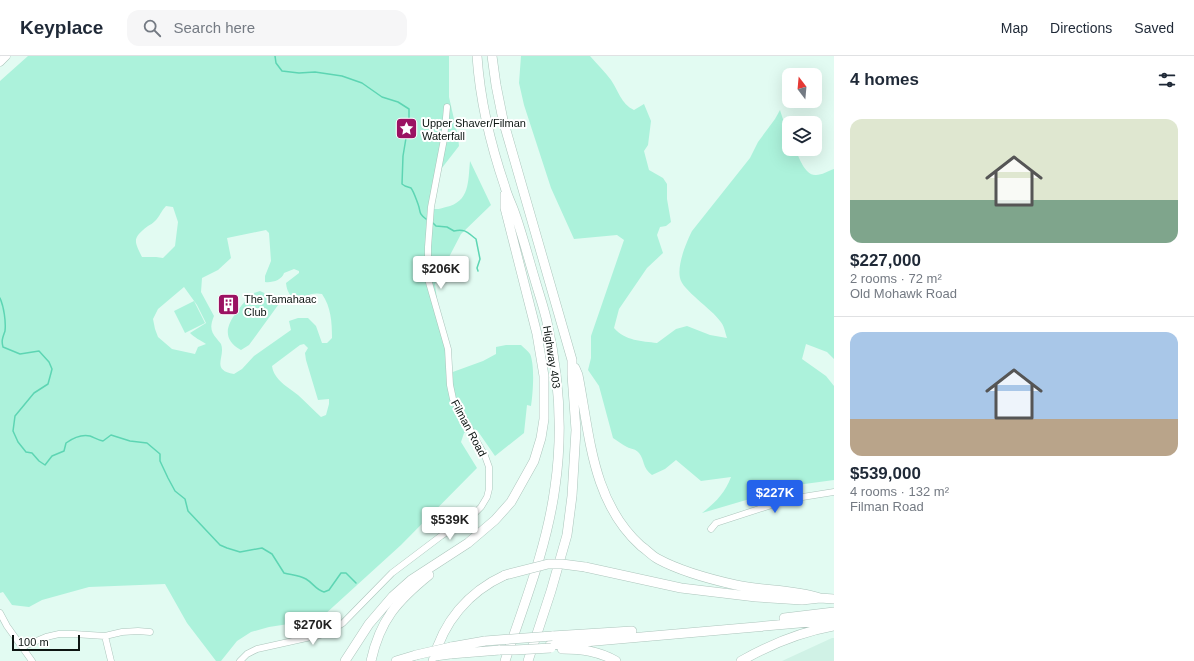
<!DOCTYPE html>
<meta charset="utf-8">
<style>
:root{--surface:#fff;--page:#f6f6f7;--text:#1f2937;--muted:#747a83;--line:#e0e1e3;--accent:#2563eb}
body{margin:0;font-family:Arial,sans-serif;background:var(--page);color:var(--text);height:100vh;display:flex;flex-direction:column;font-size:15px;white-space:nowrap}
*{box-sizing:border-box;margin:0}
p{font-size:13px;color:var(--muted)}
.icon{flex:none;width:22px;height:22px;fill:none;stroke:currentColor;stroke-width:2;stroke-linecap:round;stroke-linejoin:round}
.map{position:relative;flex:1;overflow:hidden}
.panel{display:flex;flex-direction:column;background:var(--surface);width:360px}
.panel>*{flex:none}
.needle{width:26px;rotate:344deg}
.buttons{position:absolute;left:782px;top:12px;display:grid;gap:8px}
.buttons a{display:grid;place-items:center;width:40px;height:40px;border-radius:8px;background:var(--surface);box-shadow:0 4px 16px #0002;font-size:20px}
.scale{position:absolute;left:12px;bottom:10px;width:68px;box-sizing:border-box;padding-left:4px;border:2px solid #0d1512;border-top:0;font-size:11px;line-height:14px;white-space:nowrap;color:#0d1512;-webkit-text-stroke:3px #fff;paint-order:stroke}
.price{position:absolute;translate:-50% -34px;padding:0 9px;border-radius:4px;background:#fff;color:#222;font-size:13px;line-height:26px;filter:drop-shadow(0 1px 2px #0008)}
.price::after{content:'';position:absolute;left:50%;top:24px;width:12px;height:9px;margin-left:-6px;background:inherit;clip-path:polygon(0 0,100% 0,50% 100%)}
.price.current{background:var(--accent);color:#fff}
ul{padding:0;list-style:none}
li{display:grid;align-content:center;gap:8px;height:212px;padding:0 16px}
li+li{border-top:1px solid var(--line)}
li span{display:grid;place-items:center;height:124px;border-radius:12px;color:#555}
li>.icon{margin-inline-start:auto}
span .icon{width:72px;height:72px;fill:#fffc;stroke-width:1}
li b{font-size:17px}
h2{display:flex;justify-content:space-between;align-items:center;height:48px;padding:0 16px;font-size:17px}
header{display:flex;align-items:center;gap:24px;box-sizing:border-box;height:56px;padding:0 20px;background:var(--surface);border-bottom:1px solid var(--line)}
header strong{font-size:19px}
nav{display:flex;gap:22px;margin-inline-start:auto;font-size:14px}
.search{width:280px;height:36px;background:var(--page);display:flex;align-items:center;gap:10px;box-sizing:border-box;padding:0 14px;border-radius:12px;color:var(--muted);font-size:15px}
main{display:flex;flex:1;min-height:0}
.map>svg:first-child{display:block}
.built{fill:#d0f2e6}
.green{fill:#acf2db;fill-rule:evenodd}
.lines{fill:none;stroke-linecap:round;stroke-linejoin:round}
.stream{stroke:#5dd5b3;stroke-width:1.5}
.minor-casing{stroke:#acc5bc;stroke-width:7}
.major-casing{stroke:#acc5bc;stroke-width:9}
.highway-casing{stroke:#acc5bc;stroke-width:10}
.minor{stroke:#fff;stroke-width:6}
.major{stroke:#fff;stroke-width:8}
.highway{stroke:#fff;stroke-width:9}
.highway-bridge-casing{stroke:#acc5bc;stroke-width:10;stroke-linecap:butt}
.highway-bridge{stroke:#fff;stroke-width:9}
.labels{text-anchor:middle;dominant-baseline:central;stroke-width:4;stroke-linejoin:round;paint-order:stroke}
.poi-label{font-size:11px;fill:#0d1512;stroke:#fff;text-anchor:start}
.street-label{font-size:11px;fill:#0d1512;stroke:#fff}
</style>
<header>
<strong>Keyplace</strong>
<div class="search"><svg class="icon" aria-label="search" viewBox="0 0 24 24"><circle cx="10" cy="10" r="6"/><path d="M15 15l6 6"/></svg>Search here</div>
<nav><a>Map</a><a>Directions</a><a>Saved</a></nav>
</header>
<main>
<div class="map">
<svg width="834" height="605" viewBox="0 0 834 605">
<rect width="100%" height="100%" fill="#e2fbf2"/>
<path class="built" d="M832,582H834V605H782Z"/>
<path class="green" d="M28,0H449V41L458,81L459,90L438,117L430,152C436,154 440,153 446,151C470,146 468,125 470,105L491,149L461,178L435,228L440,267L450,317L483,305L496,298V291L506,289H521C524,292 528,295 530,298C535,309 533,337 531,350L527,349L524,377L495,400L477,374L464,377L461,386L477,412L401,489L323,560L308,565L269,571L251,576L237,585L221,605H216L187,567L165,528L89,531L42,544L29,551L12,549L3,536L0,537V25ZM166,150L173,151L178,166L175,190L163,202L156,201H142C134,185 132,182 148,170C150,169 153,167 155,165C160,160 161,155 166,150ZM266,174L269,177L271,205L265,220V226C272,227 282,224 284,217L294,213L299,215V217L286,227C287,236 290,240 297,244C306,240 312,236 322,238C331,251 332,266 332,282L327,287H322L316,270L308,262H298L289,265L291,274L254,300L242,313L234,318C210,314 226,301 221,288C220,286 218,285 217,283C210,275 210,270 214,260L201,236L202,222L218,214L231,202L227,182ZM184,231L197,249L206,267L190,277C195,282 200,284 206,288L198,291L195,298L172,293L158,281L155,273L153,263L158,253ZM304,288L308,292L305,297L306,304L318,344L329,343V348L326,359L321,361C313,354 306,346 298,339C288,331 274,324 272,310L300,289Z
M521,0H590C597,8 605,16 611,24C618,34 621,48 634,54L644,48L651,65L648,89L644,95L649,114L663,122L667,128V143L671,166L666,170L660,171L657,179L663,197L647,212L619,253L614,272C625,285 642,285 657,287L676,273L687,270L710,279L727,282C725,276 724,269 720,265C712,253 682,234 680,222C677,209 686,187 692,175L750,102L758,86L775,63L780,54L789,82V93H795C799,101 805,120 816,119C822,119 828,115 834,113V303L827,296L806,288L802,303L826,320L834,330V424L797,429L702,457C715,447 725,437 731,421L701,425L676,404L665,413L652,419C642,412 645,404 639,397C636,393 631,393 627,391C623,389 618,385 613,382L599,330L588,314L591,302V280L624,184L617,179L574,183L551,132L524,49L519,27Z
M260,235L281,245L249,289L241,294C212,278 238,255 251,238Z
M194,245L205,267L185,277L174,255Z"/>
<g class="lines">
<path class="stream" d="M275,0L276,7L282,15L299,17L315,16L342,20L362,27L382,41L398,46L409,53V63L404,77L406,82L403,100L402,128L405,130L411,132C414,136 416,143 418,148C421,156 418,157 426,163
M433,167L436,170L447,171L454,175C465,172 468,177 476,183L480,203L477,212L478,215
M0,242C4,251 6,266 5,275C3,281 1,284 3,291L20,298L39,295L49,306L52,313L51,317L48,328L34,337L15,360L13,375L18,386L26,396L32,397L39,405L45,409L52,400L64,395L66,387C73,382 81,378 90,380C95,382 98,384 103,385L111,379L130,385L147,387L160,398V405L168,422L175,435L185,443L188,455L220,489L227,492L240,496L262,492L272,498L284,517C292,519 299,519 306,523C313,527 316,534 324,536L329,534L341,517H346L356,527"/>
<defs>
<path id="minor" d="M711,473L716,467L790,443L834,436
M0,557L7,570L32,605
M105,580L111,605
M22,591L46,581L59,578H74L105,580L122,576L138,575L150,576
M240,605L247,598L257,593L320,579L332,574L343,567L392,517L441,480L474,458L481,451L487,441L489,433V411L485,400L453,343L450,329L448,293L428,223V191L431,151L444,83L447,51"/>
<path id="major" d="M0,6L6,0"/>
<path id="highway" d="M477,0C480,44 491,90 505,131C507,139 511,147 514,155C522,177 528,201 535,224C539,238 544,252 547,266C559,319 563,376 555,431C547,491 524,548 505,605
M492,0L496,29L503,64L572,304V319L576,374L572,440L567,479L551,535L528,605
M575,312L578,319C590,380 592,446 641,490C647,494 652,500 658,503C682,516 709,523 736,529C763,535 793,533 820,542
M585,511L681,532L756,541L802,544L820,542L834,543
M784,562L834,556
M552,580L632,575
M550,589L834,564
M451,591L485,585
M562,593C582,593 598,595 616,605
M450,598L500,594
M345,605L369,568L393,540L411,524L468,487L495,464L511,446L534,405L541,382L544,363V320L537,278L505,152V138
M371,605C380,564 397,545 429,519
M396,605L416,599
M433,605C443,566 468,536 505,519
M741,605C771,588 800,576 834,570"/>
</defs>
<use href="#minor" class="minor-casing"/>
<use href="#major" class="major-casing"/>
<use href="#highway" class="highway-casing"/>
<use href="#minor" class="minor"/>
<use href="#major" class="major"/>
<use href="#highway" class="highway"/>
<defs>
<path id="highway-bridge" d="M505,519L548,508H562L585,511
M485,585L552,580
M500,594H515L551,592
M416,599L451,591
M435,600L450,598"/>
</defs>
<use href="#highway-bridge" class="highway-bridge-casing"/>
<use href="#highway-bridge" class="highway-bridge"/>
</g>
<defs>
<symbol id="sight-square" viewBox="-11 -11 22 22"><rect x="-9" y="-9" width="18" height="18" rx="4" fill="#9b1262" stroke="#fff"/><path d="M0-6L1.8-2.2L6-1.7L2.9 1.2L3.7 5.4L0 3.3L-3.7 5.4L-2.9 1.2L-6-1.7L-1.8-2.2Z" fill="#fff"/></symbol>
<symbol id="building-square" viewBox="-11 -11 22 22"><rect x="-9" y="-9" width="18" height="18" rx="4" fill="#9b1262" stroke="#fff"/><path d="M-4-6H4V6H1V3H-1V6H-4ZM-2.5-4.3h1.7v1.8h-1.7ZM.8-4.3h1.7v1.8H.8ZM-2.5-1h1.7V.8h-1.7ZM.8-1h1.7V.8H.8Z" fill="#fff"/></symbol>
</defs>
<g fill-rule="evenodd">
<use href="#sight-square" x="394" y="60" width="25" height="25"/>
<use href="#building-square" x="216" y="236" width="25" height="25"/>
</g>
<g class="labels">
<g class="poi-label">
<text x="422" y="67">Upper Shaver/Filman<tspan x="422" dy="13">Waterfall</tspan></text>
<text x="244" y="243">The Tamahaac<tspan x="244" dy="13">Club</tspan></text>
</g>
<g class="street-label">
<text transform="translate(552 301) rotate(81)">Highway 403</text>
<text transform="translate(469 372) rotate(62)">Filman Road</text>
</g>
</g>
</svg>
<div class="buttons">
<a><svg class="needle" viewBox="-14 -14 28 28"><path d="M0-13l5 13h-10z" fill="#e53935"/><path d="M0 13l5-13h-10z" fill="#747a83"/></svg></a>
<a><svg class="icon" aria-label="layers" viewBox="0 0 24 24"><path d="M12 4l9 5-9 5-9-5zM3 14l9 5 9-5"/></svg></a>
</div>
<div class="scale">100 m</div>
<b class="price" style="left:441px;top:234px">$206K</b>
<b class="price current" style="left:775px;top:458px">$227K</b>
<b class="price" style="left:450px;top:485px">$539K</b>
<b class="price" style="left:313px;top:590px">$270K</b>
</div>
<section class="panel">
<h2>4 homes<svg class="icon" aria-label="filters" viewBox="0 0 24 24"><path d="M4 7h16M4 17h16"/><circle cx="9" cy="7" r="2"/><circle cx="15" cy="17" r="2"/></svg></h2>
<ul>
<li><span style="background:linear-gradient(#dfe7d0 65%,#7fa58c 0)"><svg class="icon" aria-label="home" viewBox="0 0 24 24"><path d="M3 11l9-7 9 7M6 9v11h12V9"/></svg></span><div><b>$227,000</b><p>2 rooms · 72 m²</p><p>Old Mohawk Road</p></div></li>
<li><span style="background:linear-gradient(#a9c7e8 70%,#b9a48a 0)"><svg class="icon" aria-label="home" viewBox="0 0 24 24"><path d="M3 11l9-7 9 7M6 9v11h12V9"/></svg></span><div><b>$539,000</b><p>4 rooms · 132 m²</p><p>Filman Road</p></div></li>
</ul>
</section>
</main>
